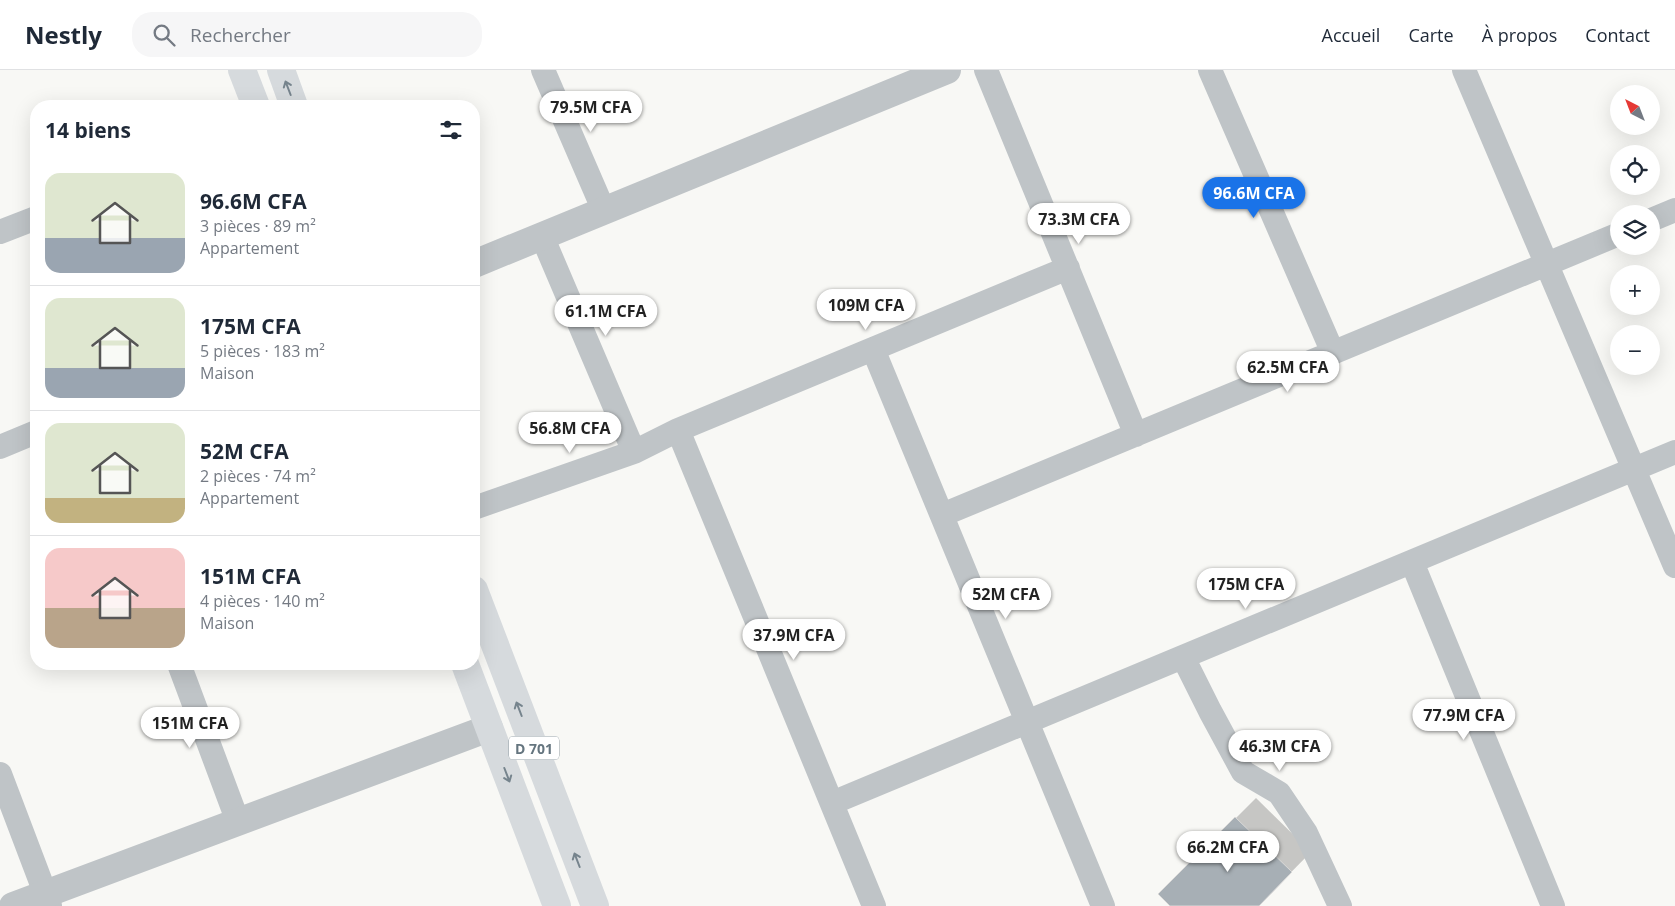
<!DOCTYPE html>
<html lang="fr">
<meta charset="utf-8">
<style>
:root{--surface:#fff;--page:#f6f6f7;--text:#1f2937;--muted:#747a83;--line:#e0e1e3;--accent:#1a73e8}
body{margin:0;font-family:"Open Sans",sans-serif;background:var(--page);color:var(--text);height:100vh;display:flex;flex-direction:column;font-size:19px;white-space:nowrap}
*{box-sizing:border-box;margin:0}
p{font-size:16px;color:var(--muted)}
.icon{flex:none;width:28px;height:28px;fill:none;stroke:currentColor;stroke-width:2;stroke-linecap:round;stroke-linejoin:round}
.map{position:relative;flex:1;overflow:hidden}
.side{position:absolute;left:30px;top:30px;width:450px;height:570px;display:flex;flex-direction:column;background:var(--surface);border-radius:20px;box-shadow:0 5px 20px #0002}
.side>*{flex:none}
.needle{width:32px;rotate:318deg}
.tools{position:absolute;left:1610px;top:15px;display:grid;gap:10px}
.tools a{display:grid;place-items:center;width:50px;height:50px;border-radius:50%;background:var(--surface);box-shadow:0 5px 20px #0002;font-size:25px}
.price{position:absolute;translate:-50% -42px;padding:0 11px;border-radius:18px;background:#fff;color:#222;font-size:16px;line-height:32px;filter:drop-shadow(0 1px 2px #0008)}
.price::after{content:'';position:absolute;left:50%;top:30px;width:15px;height:11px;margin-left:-8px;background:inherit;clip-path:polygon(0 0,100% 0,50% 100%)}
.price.on{background:var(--accent);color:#fff}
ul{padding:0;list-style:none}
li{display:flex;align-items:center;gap:15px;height:125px;padding:0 15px}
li+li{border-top:1px solid var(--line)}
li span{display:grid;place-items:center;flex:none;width:140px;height:100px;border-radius:15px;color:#555}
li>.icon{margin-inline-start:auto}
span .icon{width:60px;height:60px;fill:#fffc;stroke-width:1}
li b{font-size:21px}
h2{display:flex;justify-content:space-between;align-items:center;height:60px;padding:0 15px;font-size:21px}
header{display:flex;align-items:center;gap:30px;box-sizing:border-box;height:70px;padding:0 25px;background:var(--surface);border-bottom:1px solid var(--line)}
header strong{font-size:24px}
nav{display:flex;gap:28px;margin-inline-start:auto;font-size:18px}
.search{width:350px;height:45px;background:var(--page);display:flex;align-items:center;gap:12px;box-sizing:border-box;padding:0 18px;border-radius:20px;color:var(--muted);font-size:19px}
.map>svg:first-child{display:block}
.shadow{fill:#0003}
.building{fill:#a7afb5;stroke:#dad9d8}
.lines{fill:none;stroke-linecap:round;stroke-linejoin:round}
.minor{stroke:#bfc4c7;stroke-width:24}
.tertiary{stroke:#bfc4c7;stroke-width:28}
.primary{stroke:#d6dadd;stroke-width:28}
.oneway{stroke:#76848d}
.labels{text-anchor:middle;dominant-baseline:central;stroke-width:5;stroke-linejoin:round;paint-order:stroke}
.shield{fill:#fff;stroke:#939ea5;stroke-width:1}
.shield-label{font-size:14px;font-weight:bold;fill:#65757f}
</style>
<header>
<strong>Nestly</strong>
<div class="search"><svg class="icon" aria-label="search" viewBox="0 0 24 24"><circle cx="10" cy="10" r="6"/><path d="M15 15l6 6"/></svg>Rechercher</div>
<nav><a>Accueil</a><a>Carte</a><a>À propos</a><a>Contact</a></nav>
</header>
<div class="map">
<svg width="1675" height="836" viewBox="0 0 1675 836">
<rect width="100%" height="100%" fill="#f8f8f5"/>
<path class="shadow" d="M1256,728L1311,782L1258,836H1172L1160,824Z"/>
<path class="building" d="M1235,747L1292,802L1259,836H1170L1158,824Z"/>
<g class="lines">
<path class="minor" d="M543,0L604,141
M986,0L1136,365
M1210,0L1333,283
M1464,0L1675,496
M1651,150L1675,140
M0,162L36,148
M542,166L634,382
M873,279L1103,836
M678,360L874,836
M0,377L36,362
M474,438L634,382L678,360L1068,198
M942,445L1619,164
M1412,492L1553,836
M1183,587L1210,641L1243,702L1279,723L1306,763L1340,836
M179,594L238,752
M0,704L50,836
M832,733L1675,382"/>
<path class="tertiary" d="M474,194L947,0
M13,836L489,658"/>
<path class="primary" d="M242,0L256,36
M281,0L294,36
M474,520L595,836
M465,594L557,836"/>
</g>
<defs><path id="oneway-shaft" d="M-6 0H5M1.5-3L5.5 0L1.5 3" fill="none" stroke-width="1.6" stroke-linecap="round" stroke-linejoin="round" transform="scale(1.25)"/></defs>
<g class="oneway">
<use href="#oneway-shaft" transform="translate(288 18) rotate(-111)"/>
<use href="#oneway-shaft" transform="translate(519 639) rotate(-111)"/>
<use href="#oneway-shaft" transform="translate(507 705) rotate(69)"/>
<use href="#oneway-shaft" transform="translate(577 790) rotate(-111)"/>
</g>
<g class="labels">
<rect class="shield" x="509" y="666.5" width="50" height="23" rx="4"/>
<g class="shield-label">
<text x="534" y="678">D 701</text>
</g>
</g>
</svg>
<div class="tools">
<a><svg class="needle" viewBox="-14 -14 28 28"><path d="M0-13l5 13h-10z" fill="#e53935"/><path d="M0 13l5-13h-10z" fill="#747a83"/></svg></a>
<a><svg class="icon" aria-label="locate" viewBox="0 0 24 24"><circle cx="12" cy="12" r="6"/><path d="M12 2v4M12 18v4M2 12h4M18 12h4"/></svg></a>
<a><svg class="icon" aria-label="layers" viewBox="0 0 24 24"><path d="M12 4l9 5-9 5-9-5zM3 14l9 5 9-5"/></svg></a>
<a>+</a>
<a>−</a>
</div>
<b class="price" style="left:591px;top:63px">79.5M CFA</b>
<b class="price on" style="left:1254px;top:149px">96.6M CFA</b>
<b class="price" style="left:1079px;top:175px">73.3M CFA</b>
<b class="price" style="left:866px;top:261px">109M CFA</b>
<b class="price" style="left:606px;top:267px">61.1M CFA</b>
<b class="price" style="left:1288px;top:323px">62.5M CFA</b>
<b class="price" style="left:570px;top:384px">56.8M CFA</b>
<b class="price" style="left:1246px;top:540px">175M CFA</b>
<b class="price" style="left:1006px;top:550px">52M CFA</b>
<b class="price" style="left:794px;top:591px">37.9M CFA</b>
<b class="price" style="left:1464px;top:671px">77.9M CFA</b>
<b class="price" style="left:190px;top:679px">151M CFA</b>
<b class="price" style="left:1280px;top:702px">46.3M CFA</b>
<b class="price" style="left:1228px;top:803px">66.2M CFA</b>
<section class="side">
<h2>14 biens<svg class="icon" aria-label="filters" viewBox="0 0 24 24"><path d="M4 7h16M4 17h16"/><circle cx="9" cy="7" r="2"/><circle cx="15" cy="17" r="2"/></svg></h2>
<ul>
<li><span style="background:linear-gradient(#dfe7d0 65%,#9aa5b1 0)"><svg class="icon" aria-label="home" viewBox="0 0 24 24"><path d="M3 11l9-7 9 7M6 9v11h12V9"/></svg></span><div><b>96.6M CFA</b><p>3 pièces · 89 m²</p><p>Appartement</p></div></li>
<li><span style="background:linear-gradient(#dfe7d0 70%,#9aa5b1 0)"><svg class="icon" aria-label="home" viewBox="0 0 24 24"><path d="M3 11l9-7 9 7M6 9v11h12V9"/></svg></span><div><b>175M CFA</b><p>5 pièces · 183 m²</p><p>Maison</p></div></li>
<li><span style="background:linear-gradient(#dfe7d0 75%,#c2b280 0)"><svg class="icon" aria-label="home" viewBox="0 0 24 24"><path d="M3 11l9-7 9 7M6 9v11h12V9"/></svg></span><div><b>52M CFA</b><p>2 pièces · 74 m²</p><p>Appartement</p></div></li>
<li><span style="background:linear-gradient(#f6c9c9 60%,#b9a48a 0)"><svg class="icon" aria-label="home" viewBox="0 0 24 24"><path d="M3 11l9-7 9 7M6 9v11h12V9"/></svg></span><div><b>151M CFA</b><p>4 pièces · 140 m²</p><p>Maison</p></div></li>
</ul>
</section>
</div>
